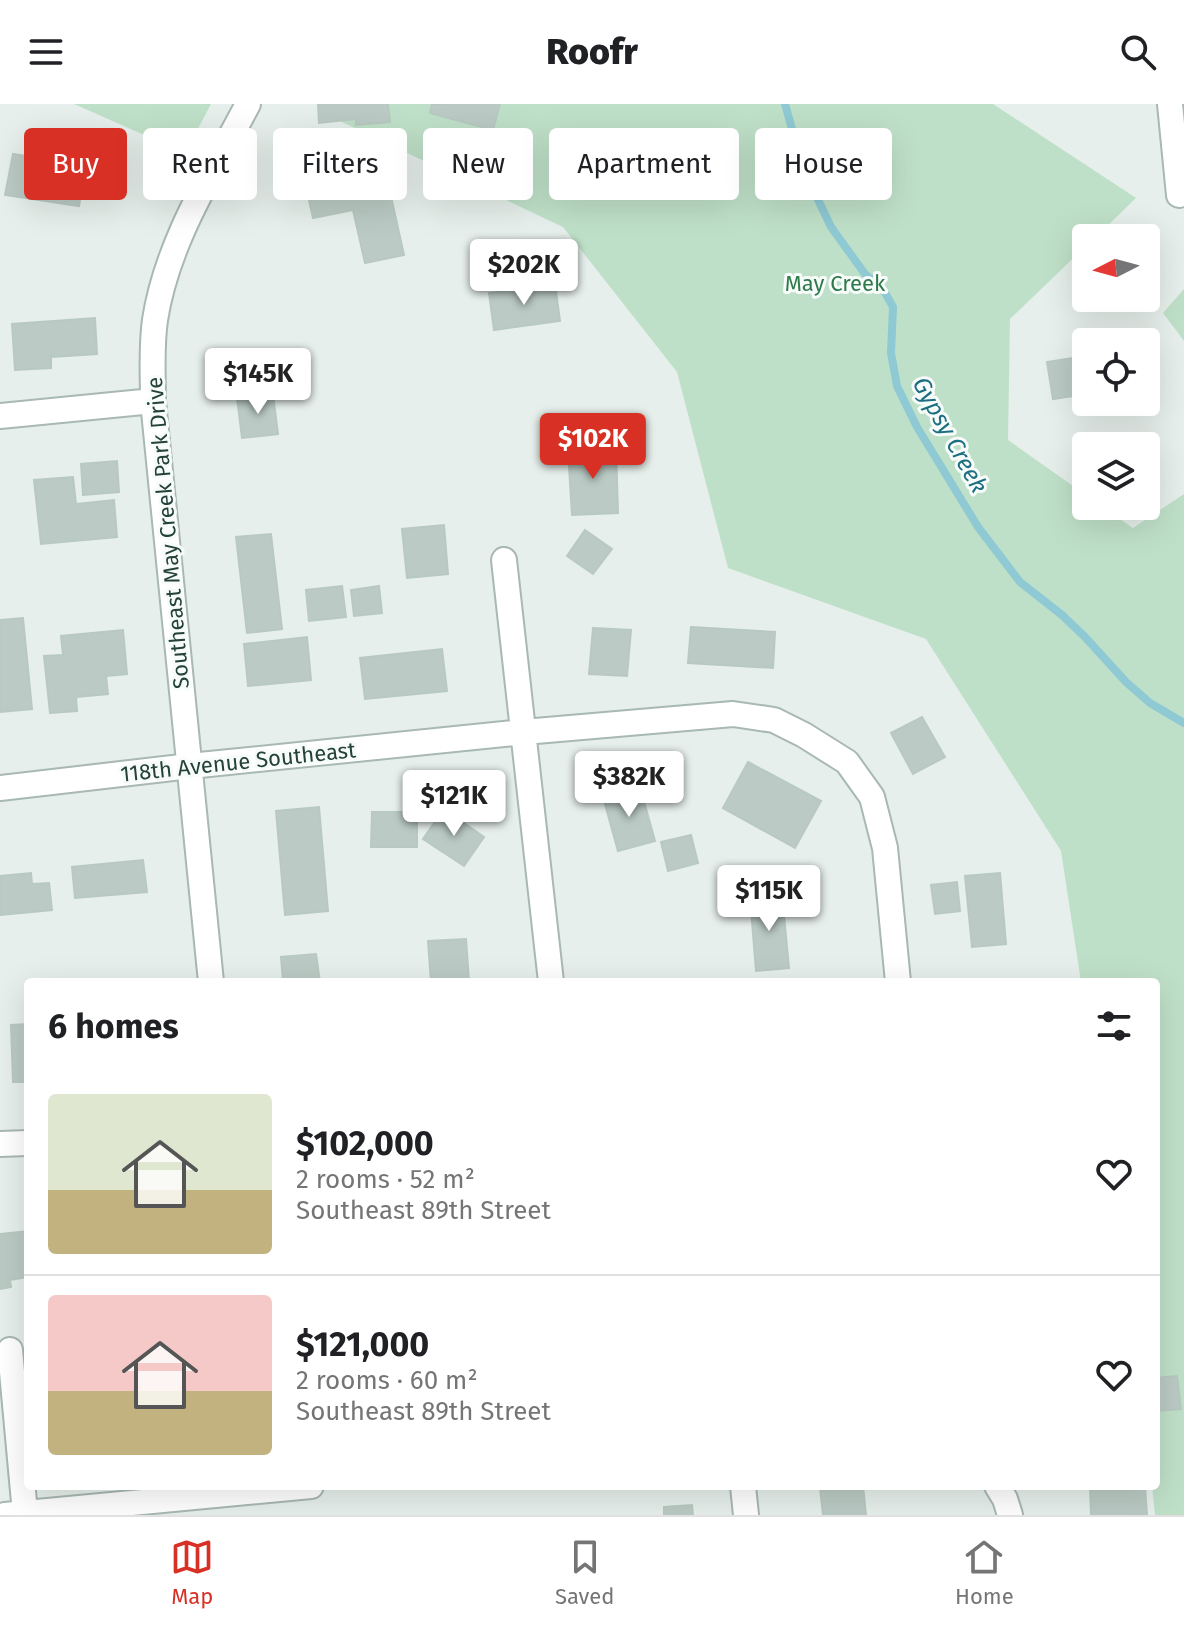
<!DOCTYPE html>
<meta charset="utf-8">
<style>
:root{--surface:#fff;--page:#f2f2f2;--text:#202124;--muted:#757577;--line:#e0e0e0;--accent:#d93025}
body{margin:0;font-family:"Fira Sans",sans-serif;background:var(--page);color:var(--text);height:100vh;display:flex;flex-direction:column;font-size:30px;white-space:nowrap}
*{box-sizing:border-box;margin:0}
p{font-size:26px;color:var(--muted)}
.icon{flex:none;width:44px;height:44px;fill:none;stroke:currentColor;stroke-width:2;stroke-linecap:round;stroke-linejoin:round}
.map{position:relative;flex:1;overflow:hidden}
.side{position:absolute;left:24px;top:874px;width:1136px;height:512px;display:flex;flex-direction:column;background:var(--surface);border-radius:8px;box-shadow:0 8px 32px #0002}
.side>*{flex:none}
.guide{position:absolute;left:24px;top:24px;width:1136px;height:72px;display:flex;gap:16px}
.needle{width:52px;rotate:264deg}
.controls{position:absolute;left:1072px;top:120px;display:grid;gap:16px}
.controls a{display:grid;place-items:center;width:88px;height:88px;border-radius:8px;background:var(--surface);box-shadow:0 8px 32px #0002;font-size:40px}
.price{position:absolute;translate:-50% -68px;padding:0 18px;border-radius:8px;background:#fff;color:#222;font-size:26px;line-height:52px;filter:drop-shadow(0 2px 4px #0008)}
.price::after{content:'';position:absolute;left:50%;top:48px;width:24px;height:18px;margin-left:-12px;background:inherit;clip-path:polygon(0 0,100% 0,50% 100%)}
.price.on{background:var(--accent);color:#fff}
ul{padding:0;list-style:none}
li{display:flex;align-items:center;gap:24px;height:200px;padding:0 24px}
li+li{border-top:2px solid var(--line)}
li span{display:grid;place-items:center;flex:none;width:224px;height:160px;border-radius:8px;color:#555}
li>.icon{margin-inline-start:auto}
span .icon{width:96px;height:96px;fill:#fffc;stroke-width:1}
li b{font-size:34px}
h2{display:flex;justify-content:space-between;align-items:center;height:96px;padding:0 24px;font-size:34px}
.tag{padding:0 28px;border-radius:8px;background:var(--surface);box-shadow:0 8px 32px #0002;font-size:28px;line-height:72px}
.tag.on{background:var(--accent);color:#fff}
header{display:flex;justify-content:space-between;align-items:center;height:104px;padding:0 24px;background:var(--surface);font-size:36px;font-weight:800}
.tab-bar{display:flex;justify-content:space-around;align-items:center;height:112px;border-top:2px solid var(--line);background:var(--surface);font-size:22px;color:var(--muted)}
.tab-bar a{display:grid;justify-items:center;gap:4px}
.tab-bar .on{color:var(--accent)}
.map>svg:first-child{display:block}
.green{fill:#bfe0c8}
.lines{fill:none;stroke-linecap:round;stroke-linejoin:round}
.stream{stroke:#8ec9d4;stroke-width:8}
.building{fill:#bbcac4;stroke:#b8c9c2;stroke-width:2}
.minor-casing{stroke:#a8b8b2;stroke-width:28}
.minor{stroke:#fff;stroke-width:24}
.labels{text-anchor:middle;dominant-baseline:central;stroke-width:6;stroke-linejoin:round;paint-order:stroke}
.park-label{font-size:22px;fill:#2d7a4b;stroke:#f7fbf9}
.street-label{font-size:22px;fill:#24423a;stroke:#f7fbf9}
.water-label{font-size:24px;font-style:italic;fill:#1c6f80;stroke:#f7fbf9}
</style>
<header><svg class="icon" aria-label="menu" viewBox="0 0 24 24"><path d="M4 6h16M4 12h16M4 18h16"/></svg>Roofr<svg class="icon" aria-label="search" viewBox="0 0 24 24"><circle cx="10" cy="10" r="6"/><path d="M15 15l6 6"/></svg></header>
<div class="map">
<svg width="1184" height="1411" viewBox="0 0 1184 1411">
<rect width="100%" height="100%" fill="#e6efeb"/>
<path class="green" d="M74,0H211L185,49Z
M329,0H993L1136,94L1095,134H1086V142L1010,215L1008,336L1086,391V402H1101L1133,424L1184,390V1411H1155L1152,1382H1156V878H1081L1061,747L926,535L728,464L677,268L563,123L325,10Z
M1184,185V237L1163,209Z"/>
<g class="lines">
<path class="stream" d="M785,0L803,64L831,123L865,170L883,185L893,203L891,249L897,282L917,323L978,423L1020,478L1062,511L1085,533L1126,578L1150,599L1184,619"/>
</g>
<path class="building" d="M318,0H388L390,18L356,21V15L319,19Z
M432,0H500L493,26L430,9Z
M13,50L86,61L79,102L5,91Z
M384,61L404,151L365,159L353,106L313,114L305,78Z
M555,180L560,217L494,226L489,189Z
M95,214L97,250L51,253V264L15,266L12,220Z
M1086,252V292V290L1053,295L1047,258Z
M273,290L278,330L242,334L237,294Z
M1087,298H1120L1121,304L1088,309Z
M616,343L618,409L572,411L568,345Z
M117,357L119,388L83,391L81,360Z
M73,373L76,400L114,396L117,433L41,440L34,376Z
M444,421L448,470L407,474L402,425Z
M585,426L612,445L593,470L567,452Z
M271,430L282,525L247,529L236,433Z
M342,482L346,513L309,517L306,486Z
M379,482L382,509L354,512L351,486Z
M23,514L32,605L0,608V516Z
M691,523L775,528L773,564L688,559Z
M593,524L631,526L627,572L589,570Z
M123,526L127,570L106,572L108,590L76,593L77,607L50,609L44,552L63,551L61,532Z
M307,533L311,576L248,582L244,540Z
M442,545L447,587L365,595L360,554Z
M922,613L945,653L913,670L891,629Z
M748,658L821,697L795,744L723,704Z
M640,683L655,737L618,747L603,693Z
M319,703L328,807L285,811L276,707Z
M444,705L484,733L464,762L423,735Z
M372,708H417V743H371Z
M691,731L698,759L668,767L661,738Z
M143,756L147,788L75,794L72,763Z
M31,769L32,780L49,779L52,806L0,811V772Z
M1000,769L1006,840L972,843L965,772Z
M957,778L960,807L935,810L931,781Z
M782,790L789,864L756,867L750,793Z
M466,835L469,877L431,878L428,837Z
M316,850L320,878H283L281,853Z
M28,920V978H13L11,921Z
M28,1127V1173L10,1176L11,1183L0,1185V1130Z
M1177,1272L1181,1305L1156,1307V1274Z
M837,1382H863L866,1411H823L820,1384Z
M1090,1382H1145L1147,1411H1091Z
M692,1401L693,1411H664V1403Z"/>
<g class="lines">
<defs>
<path id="minor" d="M1170,0L1179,91
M0,312L153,297
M504,456L551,878
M0,684L190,662L524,628L733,610L774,616L804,631L847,658L872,693L885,744L898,878
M211,878L153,297C153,270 151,243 155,216C167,138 212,69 248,0
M0,1040L28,1039
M10,1246L25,1409
M743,1382L746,1411
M997,1382L1005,1395L1010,1411
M5,1411L311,1382"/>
</defs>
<use href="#minor" class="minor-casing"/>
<use href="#minor" class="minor"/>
</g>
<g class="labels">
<g class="park-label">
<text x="835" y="179">May Creek</text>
</g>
<g class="street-label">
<text transform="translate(168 429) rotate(-95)">Southeast May Creek Park Drive</text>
<text transform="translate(238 658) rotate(-6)">118th Avenue Southeast</text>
</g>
<g class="water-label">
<text transform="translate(950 331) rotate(61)">Gypsy Creek</text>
</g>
</g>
</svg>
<div class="controls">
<a><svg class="needle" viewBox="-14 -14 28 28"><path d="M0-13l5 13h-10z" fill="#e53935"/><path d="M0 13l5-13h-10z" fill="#757577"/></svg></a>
<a><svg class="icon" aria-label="locate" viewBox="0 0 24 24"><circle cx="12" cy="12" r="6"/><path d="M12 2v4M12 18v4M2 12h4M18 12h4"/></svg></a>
<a><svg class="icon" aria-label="layers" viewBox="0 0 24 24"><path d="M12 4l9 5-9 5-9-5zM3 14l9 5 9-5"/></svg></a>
</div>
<b class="price" style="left:524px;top:203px">$202K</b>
<b class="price" style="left:258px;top:312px">$145K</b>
<b class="price on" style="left:593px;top:377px">$102K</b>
<b class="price" style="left:629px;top:715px">$382K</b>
<b class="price" style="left:454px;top:734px">$121K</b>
<b class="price" style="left:769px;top:829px">$115K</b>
<div class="guide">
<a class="tag on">Buy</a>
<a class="tag">Rent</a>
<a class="tag">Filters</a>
<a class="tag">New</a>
<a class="tag">Apartment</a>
<a class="tag">House</a>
</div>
<section class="side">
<h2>6 homes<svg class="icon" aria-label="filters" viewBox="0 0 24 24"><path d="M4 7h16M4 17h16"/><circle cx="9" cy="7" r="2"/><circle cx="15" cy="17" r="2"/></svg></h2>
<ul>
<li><span style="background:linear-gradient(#dfe7d0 60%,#c2b280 0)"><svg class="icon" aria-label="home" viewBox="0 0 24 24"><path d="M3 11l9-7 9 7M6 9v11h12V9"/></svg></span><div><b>$102,000</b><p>2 rooms · 52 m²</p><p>Southeast 89th Street</p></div><svg class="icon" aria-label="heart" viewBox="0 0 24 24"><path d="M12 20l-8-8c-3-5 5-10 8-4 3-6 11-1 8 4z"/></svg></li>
<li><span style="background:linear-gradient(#f6c9c9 60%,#c2b280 0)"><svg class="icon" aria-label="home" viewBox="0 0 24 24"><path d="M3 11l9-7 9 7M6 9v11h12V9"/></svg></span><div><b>$121,000</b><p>2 rooms · 60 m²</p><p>Southeast 89th Street</p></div><svg class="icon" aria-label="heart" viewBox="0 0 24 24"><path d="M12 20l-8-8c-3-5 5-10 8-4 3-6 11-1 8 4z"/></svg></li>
</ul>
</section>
</div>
<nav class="tab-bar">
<a class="on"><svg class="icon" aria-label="map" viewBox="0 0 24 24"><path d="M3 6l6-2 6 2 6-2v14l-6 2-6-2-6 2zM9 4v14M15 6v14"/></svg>Map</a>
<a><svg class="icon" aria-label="saved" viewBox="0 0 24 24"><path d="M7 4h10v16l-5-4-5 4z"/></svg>Saved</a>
<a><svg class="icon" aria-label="home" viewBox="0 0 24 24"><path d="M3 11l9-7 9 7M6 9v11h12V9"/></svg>Home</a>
</nav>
